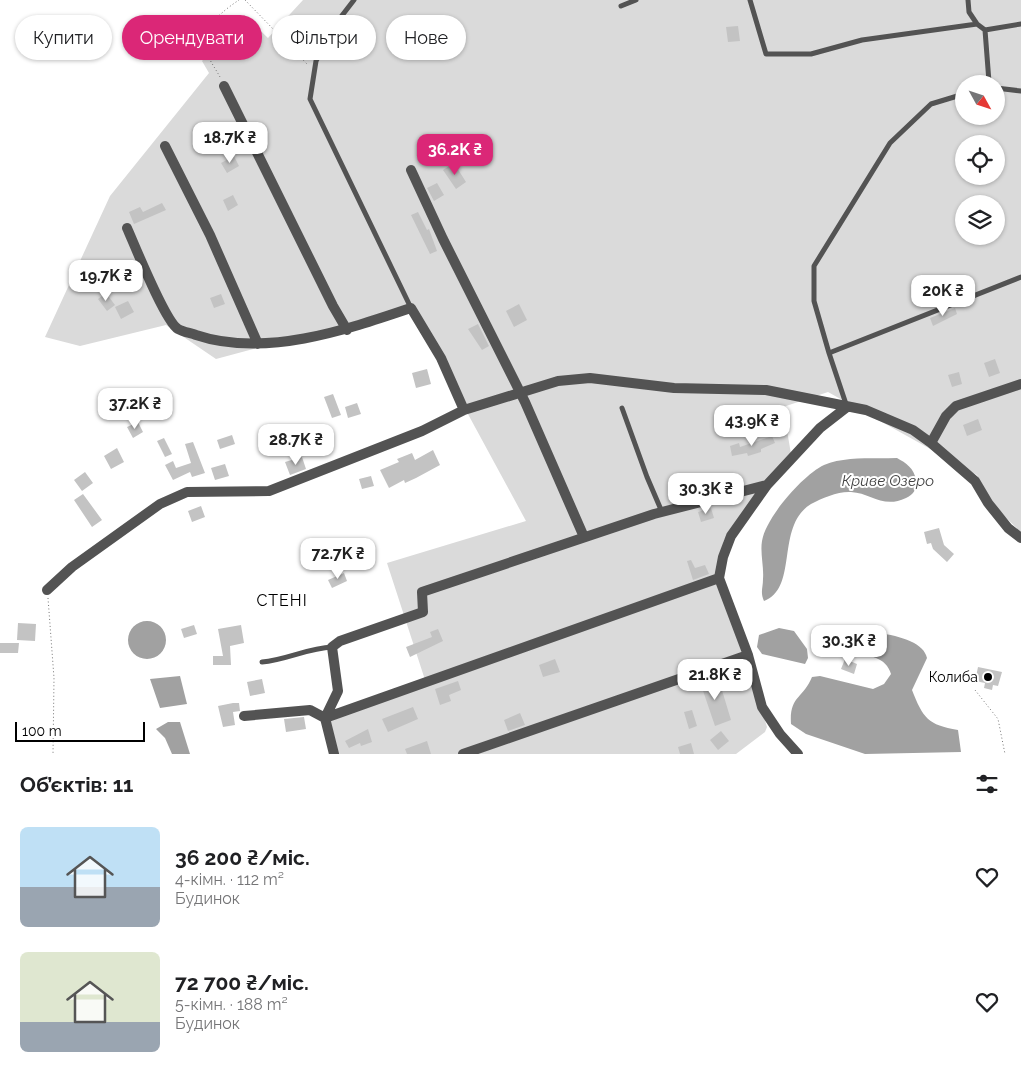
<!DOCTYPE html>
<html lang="uk">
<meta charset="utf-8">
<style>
:root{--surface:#fff;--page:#f6f6f6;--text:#202124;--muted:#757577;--accent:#db2777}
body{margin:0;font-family:Raleway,sans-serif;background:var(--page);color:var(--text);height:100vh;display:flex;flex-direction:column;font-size:19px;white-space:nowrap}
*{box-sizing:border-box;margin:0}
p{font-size:16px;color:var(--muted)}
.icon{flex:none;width:28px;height:28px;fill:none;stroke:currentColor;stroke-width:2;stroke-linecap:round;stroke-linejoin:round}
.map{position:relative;height:754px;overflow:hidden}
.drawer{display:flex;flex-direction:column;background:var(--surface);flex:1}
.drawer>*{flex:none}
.banner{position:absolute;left:15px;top:15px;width:500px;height:45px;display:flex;gap:10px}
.needle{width:32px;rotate:130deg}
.tools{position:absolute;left:955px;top:75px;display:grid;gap:10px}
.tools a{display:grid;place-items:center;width:50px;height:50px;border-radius:50%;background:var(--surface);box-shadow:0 1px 4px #0004;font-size:25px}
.scale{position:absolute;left:15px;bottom:12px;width:130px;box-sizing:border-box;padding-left:5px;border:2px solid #000;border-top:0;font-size:14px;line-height:18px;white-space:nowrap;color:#000;-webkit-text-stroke:4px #fff;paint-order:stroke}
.price{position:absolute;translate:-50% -42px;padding:0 11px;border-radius:10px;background:#fff;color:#222;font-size:16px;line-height:32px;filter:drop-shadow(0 1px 2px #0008)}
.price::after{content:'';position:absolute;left:50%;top:30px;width:15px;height:11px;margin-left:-8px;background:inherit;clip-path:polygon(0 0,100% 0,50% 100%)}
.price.active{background:var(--accent);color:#fff}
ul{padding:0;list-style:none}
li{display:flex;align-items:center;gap:15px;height:125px;padding:0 20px}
li span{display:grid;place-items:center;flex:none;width:140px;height:100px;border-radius:8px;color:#555}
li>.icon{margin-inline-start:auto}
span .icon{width:60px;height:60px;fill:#fffc;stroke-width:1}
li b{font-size:21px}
h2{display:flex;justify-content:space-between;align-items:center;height:60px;padding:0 20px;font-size:21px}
.chip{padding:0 18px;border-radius:22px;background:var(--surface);box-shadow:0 1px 4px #0004;font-size:18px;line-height:45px}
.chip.active{background:var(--accent);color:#fff}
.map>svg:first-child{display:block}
.green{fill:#dadada;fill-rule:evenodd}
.water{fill:#a1a1a1}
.building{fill:#c3c3c3}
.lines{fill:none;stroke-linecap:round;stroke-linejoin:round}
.path{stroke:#757575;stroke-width:1;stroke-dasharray:1 2.5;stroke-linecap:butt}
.service{stroke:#535353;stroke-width:5}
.minor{stroke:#535353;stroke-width:10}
.poi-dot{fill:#000;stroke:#fff;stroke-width:2}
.labels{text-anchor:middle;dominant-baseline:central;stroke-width:4;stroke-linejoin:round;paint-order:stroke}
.poi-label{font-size:14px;fill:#000;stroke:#fff;text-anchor:end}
.water-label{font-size:15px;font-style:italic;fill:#424242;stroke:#fff}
.quarter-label{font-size:16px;letter-spacing:1px;fill:#000;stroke:#fff}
</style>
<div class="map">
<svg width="1021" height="754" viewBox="0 0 1021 754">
<rect width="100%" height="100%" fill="#fff"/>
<path class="green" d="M303,0H1021V532C1002,515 987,498 977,475L828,392L783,407L791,454L724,540L716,582L739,636L767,727L765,732L736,754H337L321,719L427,686L387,563L526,521L412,311L403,309L216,359L166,325L80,346L45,337L110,196L209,73L202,61L244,15L268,38ZM964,84H996V116H964ZM964,144H996V176H964ZM964,204H996V236H964Z"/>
<path class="water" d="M897,458C906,463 914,468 916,480C917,489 914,494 906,498C883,509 871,493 851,492C839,491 822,498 811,504C775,526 799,588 764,601C760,592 763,588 763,579C764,567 760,553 762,541C766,517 803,475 824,465C845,456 874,459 897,458Z
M128 640a19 19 0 1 1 38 0a19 19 0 1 1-38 0Z
M779,628L794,631L807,649L808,658L805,664L762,654L757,647L759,635Z
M815,629C837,629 922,629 927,658L912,690C923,718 928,725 958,730L961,752L865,754L806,734L791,724C789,696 803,699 812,677L820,676L873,689L884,684L891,674C883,646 840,657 819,655L820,649Z
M180,676L187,704L160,708L150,679Z
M168,722H180L190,754H172L165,738L156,729Z"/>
<path class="building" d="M738,26L740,41L728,42L726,27Z
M234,156L239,166L227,173L221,163Z
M454,163L466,182L456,189L443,170Z
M437,183L444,195L434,201L427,188Z
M233,195L238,205L228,211L223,200Z
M162,203L166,210L134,224L129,212L140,207L143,212Z
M418,212L427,230L429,229L437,251L430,254L411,215Z
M136,273L140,281L127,288L123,279Z
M106,293L115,305L107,311L98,299Z
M221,294L225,304L214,308L210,298Z
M128,301L134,312L121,319L115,307Z
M519,304L527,320L514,327L506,311Z
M955,308L957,314L933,326L930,318Z
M478,324L489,346L482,350L468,329Z
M995,359L1000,373L989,377L984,363Z
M427,369L431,384L416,388L412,373Z
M959,372L962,384L952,387L948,375Z
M333,394L341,415L332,418L324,397Z
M357,403L361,414L348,418L345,407Z
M978,419L982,430L967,436L963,425Z
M138,422L143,432L133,438L127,427Z
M232,435L235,444L220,449L217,440Z
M772,436L775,443L761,449V452L748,456L747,453L732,456L730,446L739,443L740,447Z
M164,438L172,454L165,457L157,441Z
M193,442L205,473L192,477L190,472L173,480L165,465L173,461L176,468L191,463L185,444Z
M117,448L124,462L111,469L104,456Z
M433,450L440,465L416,478L405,483L404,480L389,488L380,470L399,462L397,459L412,453L415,460Z
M302,457L306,469L290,475L285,462Z
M225,464L229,476L215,480L211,468Z
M85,472L93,483L82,491L74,480Z
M371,476L374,486L362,489L359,479Z
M83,494L102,520L92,527L74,500Z
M201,506L205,517L192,522L188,511Z
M711,508L714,518L701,522L698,512Z
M939,528L944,545L954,554L947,562L933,549L931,543L927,544L924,532Z
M691,560L695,568L705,565L709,574L693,580L687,561Z
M344,573L347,581L332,588L328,580Z
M18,623L36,624L35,641L17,640Z
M194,625L197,634L184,638L181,629Z
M241,625L244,643L230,646L231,665H213V656H223L218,629Z
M438,629L443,641L410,657L406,647L432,637L430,632Z
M0,643H19L18,653H0Z
M555,659L560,672L543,677L539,665Z
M845,659L857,664L854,674L841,669Z
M978,667L1002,672L998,686L993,685L992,690L984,688L985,683L975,681Z
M711,675L715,688L721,687L731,720L715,726L699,679Z
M262,679L265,693L250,696L247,682Z
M458,681L461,690L449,695L451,701L440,705L435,689Z
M233,703H239L240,711L233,712L235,725L223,727L218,706Z
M413,707L418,719L388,732L382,719Z
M692,710L697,726L689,729L684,712Z
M520,713L525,725L508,731L504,720Z
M304,717L306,729L286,732L284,719Z
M368,729L372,742L361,746L360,743L349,748L345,741Z
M721,731L729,741L718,750L710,740Z
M427,741L431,754H407L405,749Z
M691,743L694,754H680L678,747Z"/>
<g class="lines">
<path class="path" d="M245,0L307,64
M220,77C215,68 208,58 205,49C199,29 224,10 239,0
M48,598L54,678L53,754
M975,690L998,719L1005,754"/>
<path class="service" d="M354,0L337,22L316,61L310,99L411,308
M750,0L766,54H811L862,40L977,24L969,12L968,0
M621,6L636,0
M977,24L985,30L1021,24
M985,30L989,82L991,84
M996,88L1021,91
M829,353L814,301V266L890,143L931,104L964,94
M847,407L829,353L1021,277
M622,408L647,477L662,512
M262,662C286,660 308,648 332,647"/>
<path class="minor" d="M224,86L333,306L347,330
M165,146L210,235L258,344
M411,170L443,239L525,402L584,537
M127,228C135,246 165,321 178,329C183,332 191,333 196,335C264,358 346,330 411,308L441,358L464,410
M931,443L946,416L956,406L1021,384
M47,590L72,567L160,504L187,492L269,491L422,431L464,410L558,381L590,378L674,388L766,390L866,410L913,430L931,443L975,481L988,503L1008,528L1021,538
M244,716L310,710L325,718L719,578
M334,754L325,718L338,691L332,647L340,641L423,612L422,592L654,514L767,485
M463,754L748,655
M798,754L780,734L762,707L748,655L719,578L723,557L731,536L767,485L820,428L847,407"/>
</g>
<circle class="poi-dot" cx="988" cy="677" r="5"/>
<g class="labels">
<g class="poi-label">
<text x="978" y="677">Колиба</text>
</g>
<g class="water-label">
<text x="888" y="481">Криве Озеро</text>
</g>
<g class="quarter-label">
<text x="282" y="600">СТЕНІ</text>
</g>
</g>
</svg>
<div class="tools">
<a><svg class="needle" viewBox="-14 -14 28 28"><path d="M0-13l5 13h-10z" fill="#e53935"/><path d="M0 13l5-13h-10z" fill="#757577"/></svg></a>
<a><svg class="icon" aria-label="locate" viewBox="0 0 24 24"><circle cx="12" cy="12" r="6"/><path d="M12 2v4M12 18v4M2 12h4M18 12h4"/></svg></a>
<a><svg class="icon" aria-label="layers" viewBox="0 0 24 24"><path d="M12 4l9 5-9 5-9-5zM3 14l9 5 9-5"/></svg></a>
</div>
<div class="scale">100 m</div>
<b class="price" style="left:230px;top:164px">18.7K ₴</b>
<b class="price active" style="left:455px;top:176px">36.2K ₴</b>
<b class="price" style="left:106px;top:302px">19.7K ₴</b>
<b class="price" style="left:943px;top:317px">20K ₴</b>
<b class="price" style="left:135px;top:430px">37.2K ₴</b>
<b class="price" style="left:752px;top:447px">43.9K ₴</b>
<b class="price" style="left:296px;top:466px">28.7K ₴</b>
<b class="price" style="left:706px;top:515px">30.3K ₴</b>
<b class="price" style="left:338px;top:580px">72.7K ₴</b>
<b class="price" style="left:849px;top:667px">30.3K ₴</b>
<b class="price" style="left:715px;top:701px">21.8K ₴</b>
<div class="banner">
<a class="chip">Купити</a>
<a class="chip active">Орендувати</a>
<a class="chip">Фільтри</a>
<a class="chip">Нове</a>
</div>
</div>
<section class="drawer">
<h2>Об’єктів: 11<svg class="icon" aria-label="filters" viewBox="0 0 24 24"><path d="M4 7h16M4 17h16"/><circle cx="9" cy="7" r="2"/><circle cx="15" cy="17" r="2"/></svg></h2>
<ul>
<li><span style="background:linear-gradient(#bfe0f5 60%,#9aa5b1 0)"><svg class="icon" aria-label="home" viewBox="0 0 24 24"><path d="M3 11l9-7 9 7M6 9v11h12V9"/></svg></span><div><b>36 200 ₴/міс.</b><p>4-кімн. · 112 m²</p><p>Будинок</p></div><svg class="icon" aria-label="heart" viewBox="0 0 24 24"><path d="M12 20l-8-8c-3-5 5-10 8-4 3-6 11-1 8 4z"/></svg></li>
<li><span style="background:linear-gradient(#dfe7d0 70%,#9aa5b1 0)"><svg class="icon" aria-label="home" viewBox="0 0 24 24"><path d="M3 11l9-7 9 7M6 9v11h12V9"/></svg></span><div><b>72 700 ₴/міс.</b><p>5-кімн. · 188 m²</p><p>Будинок</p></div><svg class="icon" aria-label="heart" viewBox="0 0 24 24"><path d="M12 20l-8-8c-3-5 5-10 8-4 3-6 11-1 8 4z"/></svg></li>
</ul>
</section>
